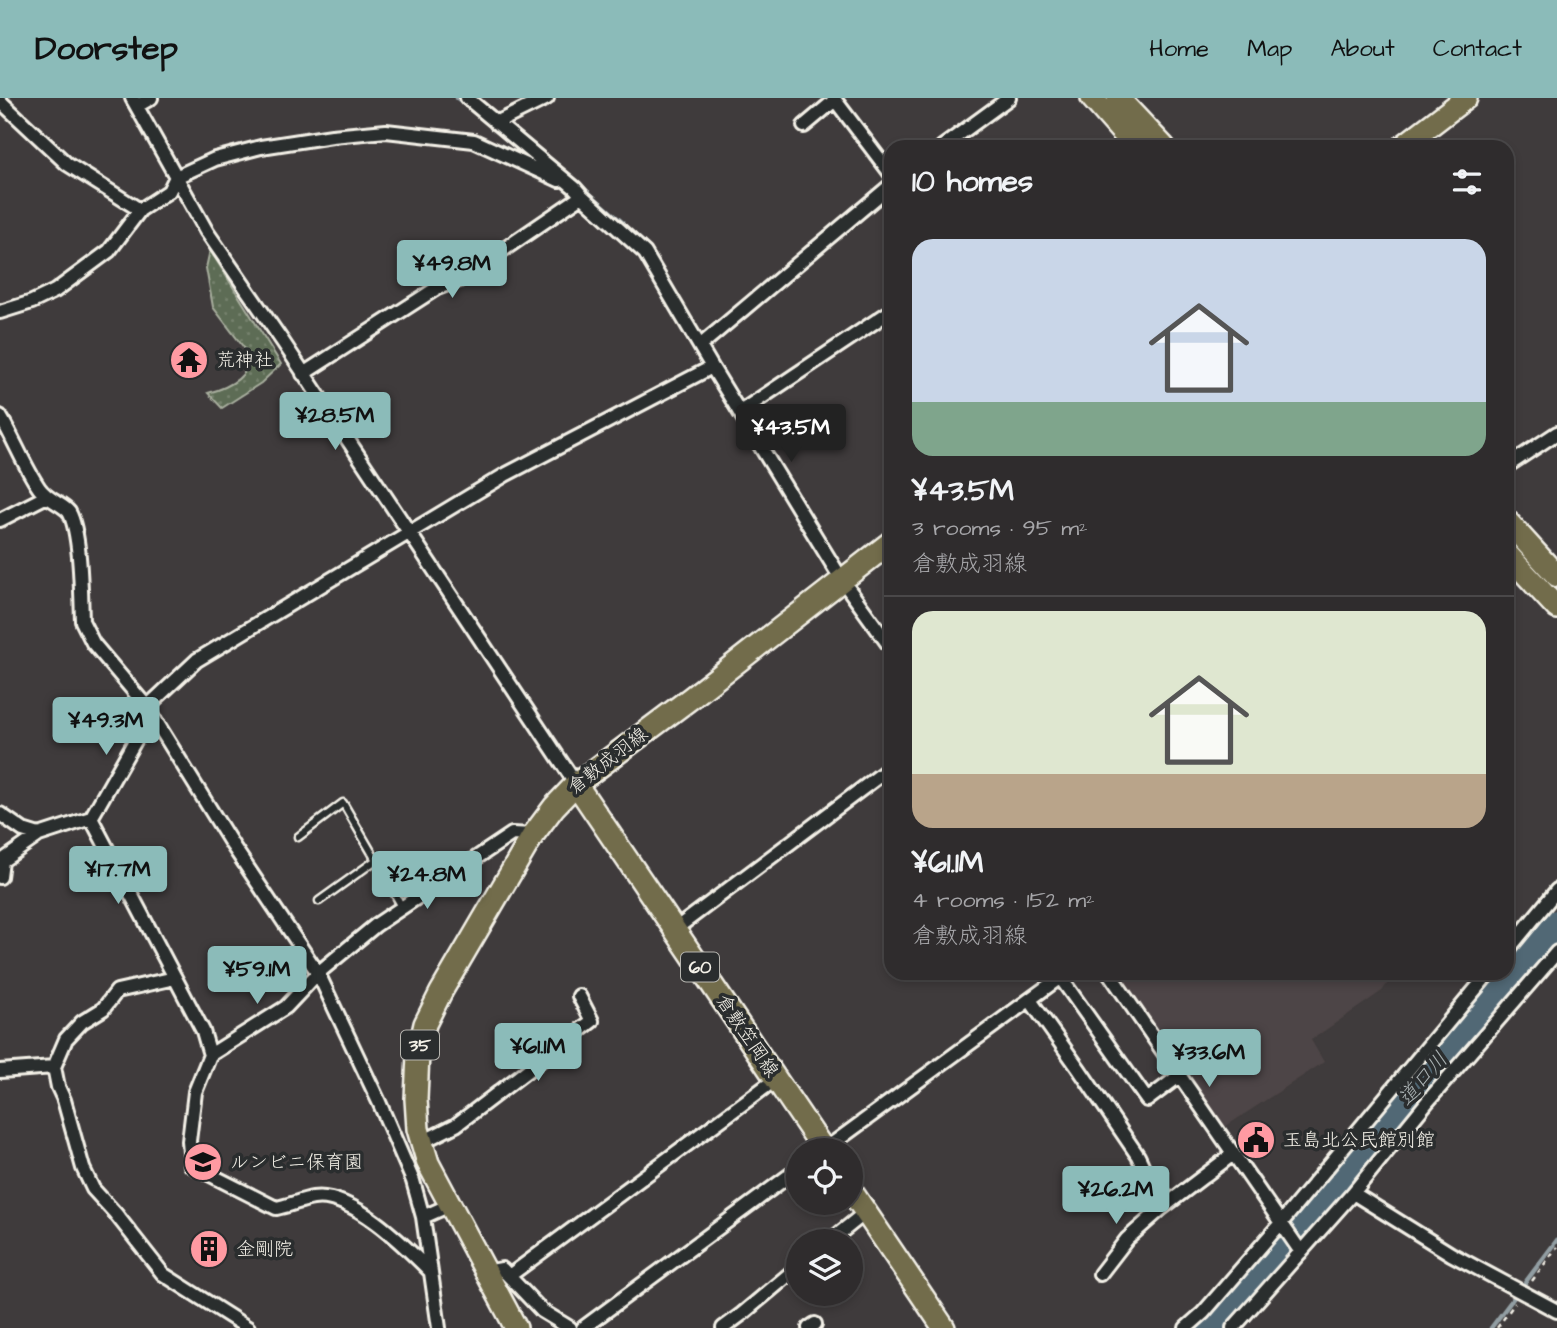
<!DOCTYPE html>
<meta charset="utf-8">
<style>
:root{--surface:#2f2c2d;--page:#373435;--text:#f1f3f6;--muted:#a7a7aa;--line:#4a4849;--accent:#8bbbb9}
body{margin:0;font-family:"Architects Daughter","Klee One",sans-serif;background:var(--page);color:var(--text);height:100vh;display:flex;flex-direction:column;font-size:26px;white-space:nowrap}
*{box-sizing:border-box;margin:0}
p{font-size:23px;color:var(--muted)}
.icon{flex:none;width:38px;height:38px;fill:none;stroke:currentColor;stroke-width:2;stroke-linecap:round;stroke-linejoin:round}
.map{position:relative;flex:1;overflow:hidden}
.side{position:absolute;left:884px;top:42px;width:630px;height:840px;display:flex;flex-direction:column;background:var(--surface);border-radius:21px;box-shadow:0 4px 10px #0003,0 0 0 2px var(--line)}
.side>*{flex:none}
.controls{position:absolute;left:786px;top:1040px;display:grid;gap:14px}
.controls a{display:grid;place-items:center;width:77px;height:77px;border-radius:50%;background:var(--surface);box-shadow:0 4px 10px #0003,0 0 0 2px var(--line);font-size:35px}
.price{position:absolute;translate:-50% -60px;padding:0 16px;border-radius:7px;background:var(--accent);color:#111;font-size:23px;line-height:46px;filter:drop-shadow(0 2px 4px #0008)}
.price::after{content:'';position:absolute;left:50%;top:42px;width:21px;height:16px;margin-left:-10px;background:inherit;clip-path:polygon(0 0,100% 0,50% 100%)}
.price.current{background:#222;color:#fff}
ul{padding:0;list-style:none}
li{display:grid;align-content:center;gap:14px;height:371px;padding:0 28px}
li+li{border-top:2px solid var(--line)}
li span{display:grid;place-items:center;height:217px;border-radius:21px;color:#555}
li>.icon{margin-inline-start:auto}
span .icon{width:126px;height:126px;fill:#fffc;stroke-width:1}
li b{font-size:30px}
h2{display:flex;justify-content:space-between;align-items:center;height:84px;padding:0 28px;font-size:30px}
header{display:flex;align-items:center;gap:42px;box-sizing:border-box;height:98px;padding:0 35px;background:var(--accent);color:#111}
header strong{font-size:33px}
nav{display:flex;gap:38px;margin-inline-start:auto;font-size:24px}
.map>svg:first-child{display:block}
.built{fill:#4e4546}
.park{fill:url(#park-dots);stroke:#a8ae9e;stroke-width:2}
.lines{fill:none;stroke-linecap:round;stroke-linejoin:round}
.stream{stroke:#929ea3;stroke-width:4.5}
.river{stroke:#516775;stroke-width:28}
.lane-casing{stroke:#f4f1e8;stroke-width:11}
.street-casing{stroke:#f4f1e8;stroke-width:18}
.primary-casing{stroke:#f4f1e8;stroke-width:26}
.path{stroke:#f4f1e8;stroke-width:2.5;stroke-dasharray:5 5;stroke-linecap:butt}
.lane{stroke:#2a2d2e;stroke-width:6}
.street{stroke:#2a2d2e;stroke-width:12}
.primary{stroke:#726c4b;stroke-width:21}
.labels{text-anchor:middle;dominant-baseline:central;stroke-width:7;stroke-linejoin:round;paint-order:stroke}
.shield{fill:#2a2d2e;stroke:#b7b6b0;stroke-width:2}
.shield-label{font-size:18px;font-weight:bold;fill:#f4f1e8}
.poi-label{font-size:19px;fill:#f4f1e8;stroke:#2a2d2e;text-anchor:start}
.street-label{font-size:19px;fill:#f4f1e8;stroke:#2a2d2e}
.water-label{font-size:21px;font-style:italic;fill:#abb3b4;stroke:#2a2d2e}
</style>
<header>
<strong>Doorstep</strong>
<nav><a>Home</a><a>Map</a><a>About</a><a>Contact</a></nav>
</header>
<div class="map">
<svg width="1557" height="1230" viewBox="0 0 1557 1230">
<defs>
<pattern id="park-dots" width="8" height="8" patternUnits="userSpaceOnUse" patternTransform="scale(1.75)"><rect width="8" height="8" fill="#5d6c55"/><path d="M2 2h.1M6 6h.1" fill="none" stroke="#75816d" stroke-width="1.8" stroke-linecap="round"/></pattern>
</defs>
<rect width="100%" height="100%" fill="#3f3b3c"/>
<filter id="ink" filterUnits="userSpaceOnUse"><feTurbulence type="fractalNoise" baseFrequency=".0143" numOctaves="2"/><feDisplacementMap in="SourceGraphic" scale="14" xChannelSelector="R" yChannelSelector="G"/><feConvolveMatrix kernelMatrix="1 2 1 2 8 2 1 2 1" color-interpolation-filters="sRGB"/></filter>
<g filter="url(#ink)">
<path class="built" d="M1118,875H1395L1382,893L1311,942L1324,964L1223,1030Z"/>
<path class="park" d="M210,152L281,266L261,285L222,310L208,295C227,290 248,280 251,259L213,209L206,170Z"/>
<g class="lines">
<path class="stream" d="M457,0L465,6
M573,81L622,124
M1491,1230L1557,1142"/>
<path class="river" d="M1205,1230L1263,1177L1320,1100L1557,826"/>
<defs>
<path id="lane" d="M298,739L343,705L376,762
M319,803L376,762L402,809"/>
<path id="street" d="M132,0L207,134L283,244L576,686
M467,0L575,90L582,98L645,155L712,269L842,482L891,550
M0,3L67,66L140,112
M137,8L151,0
M496,25L547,0
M804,28L835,2L891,76
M942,49L1009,0
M0,214L32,204L55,193L109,153L140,112L169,93L176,79L215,61L261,49L332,38L386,33L474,43L559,82
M701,247L891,87
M303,276L437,190L459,182L582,98
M740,314L891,213
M0,318C14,341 24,368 39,390C47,402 63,406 69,414C81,435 81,497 82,523L93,545L147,609L233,748L318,875L379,1004L413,1083L423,1119L439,1230
M1507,368L1557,335
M0,422L47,398
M0,716L23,732L39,737L91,720L140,634L147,609L197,562L505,377L712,269
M91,720L203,933L210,957
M0,779L2,763L39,737
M674,832L891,669
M1507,853L1557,792
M1109,875L1301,1154
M1060,879L1147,1002L1179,978
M175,880L117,893L103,911L82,924L66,941L54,969L58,989L64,1002L83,1070L93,1091L115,1115L163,1176L248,1230
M1030,902L1079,971L1138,1058L1162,1110L1233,1056
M0,973L54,969
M422,1044L456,1027L592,923L579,898
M824,1052L1066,875
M1353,1095L1451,1156L1557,1213
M423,1119L450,1107
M830,1143L866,1114
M431,1174C405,1148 352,1094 313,1100C301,1102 288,1108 276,1110L191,1067L189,1043L195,994L210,957L286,909L318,875L376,827L512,736L533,737
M486,1174L502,1171L542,1213L570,1230
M1100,1176L1127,1141L1162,1110
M509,1178L776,981
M583,1230L798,1071
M723,1230L742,1216L798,1169
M809,1230L815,1226
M1186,1230L1203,1215L1281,1125L1489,875
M1233,1230L1353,1095L1428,1003L1557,854"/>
<path id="primary" d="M1092,0L1135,49
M1118,0L1164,49
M1402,49L1466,0
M1507,423L1557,478
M1507,456L1557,510
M576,686L824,1052
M850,1091L944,1230
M516,1230L428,1065L418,1031L416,1001L418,956L425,926L441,894L533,737L554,709L576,686L691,600L891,444"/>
</defs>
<use href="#lane" class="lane-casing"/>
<use href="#street" class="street-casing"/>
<use href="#primary" class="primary-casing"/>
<path class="path" d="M1532,1183L1557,1149
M1497,1230L1515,1205"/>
<use href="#lane" class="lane"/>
<use href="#street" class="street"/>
<use href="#primary" class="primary"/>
</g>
</g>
<defs>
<symbol id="temple-disc" viewBox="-11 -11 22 22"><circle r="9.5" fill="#ff9aa2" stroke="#2a2d2e"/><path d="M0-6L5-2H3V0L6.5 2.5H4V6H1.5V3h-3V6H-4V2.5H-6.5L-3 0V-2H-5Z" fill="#111"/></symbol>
<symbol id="civic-disc" viewBox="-11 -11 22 22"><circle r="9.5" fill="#ff9aa2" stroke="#2a2d2e"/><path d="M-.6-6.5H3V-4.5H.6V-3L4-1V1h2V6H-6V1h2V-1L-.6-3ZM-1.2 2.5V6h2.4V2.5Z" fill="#111"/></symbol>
<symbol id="school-disc" viewBox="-11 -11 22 22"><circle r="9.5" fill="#ff9aa2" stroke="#2a2d2e"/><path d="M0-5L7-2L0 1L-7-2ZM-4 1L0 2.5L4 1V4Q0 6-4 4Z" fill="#111"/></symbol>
<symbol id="building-disc" viewBox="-11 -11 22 22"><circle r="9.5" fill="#ff9aa2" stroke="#2a2d2e"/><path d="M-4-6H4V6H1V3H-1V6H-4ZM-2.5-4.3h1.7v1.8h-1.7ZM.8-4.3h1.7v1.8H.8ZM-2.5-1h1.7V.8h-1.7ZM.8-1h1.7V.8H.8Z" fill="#111"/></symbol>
</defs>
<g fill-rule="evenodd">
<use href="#temple-disc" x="167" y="240" width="44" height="44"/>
<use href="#civic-disc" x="1234" y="1020" width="44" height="44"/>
<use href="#school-disc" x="181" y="1042" width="44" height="44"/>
<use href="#building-disc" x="187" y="1129" width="44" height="44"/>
</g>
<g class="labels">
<g class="shield">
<rect x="681" y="854.5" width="38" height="29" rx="5"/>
<rect x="401" y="932.5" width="38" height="29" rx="5"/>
</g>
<g class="shield-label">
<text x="700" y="869">60</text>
<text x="420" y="947">35</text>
</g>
<g class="poi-label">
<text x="216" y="262">荒神社</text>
<text x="1283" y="1042">玉島北公民館別館</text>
<text x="230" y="1064">ルンビニ保育園</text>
<text x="236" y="1151">金剛院</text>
</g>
<g class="street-label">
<text transform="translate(608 663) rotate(-38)">倉敷成羽線</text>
<text transform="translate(747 938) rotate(56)">倉敷笠岡線</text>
</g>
<g class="water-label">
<text transform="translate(1423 981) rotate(-49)">道口川</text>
</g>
</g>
</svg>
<div class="controls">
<a><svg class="icon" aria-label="locate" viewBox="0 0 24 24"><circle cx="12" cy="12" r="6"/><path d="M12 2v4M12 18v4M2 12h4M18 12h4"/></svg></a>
<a><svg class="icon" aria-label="layers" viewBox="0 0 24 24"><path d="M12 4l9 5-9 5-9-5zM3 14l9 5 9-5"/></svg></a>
</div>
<b class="price" style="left:452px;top:202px">¥49.8M</b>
<b class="price" style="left:335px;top:354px">¥28.5M</b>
<b class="price current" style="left:791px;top:366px">¥43.5M</b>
<b class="price" style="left:106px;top:659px">¥49.3M</b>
<b class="price" style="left:118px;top:808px">¥17.7M</b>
<b class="price" style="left:427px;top:813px">¥24.8M</b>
<b class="price" style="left:257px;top:908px">¥59.1M</b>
<b class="price" style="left:538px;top:985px">¥61.1M</b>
<b class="price" style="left:1209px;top:991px">¥33.6M</b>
<b class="price" style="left:1116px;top:1128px">¥26.2M</b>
<section class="side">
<h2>10 homes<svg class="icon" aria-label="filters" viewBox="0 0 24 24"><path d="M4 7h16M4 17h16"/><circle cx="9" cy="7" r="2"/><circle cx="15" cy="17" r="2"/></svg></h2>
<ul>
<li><span style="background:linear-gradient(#c9d6e8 75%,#7fa58c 0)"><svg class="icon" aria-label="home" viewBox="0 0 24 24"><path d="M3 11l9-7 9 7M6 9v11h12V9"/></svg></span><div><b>¥43.5M</b><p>3 rooms · 95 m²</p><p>倉敷成羽線</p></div></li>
<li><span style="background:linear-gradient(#dfe7d0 75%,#b9a48a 0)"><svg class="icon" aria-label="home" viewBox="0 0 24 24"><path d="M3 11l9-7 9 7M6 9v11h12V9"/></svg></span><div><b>¥61.1M</b><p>4 rooms · 152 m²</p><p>倉敷成羽線</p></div></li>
</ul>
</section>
</div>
